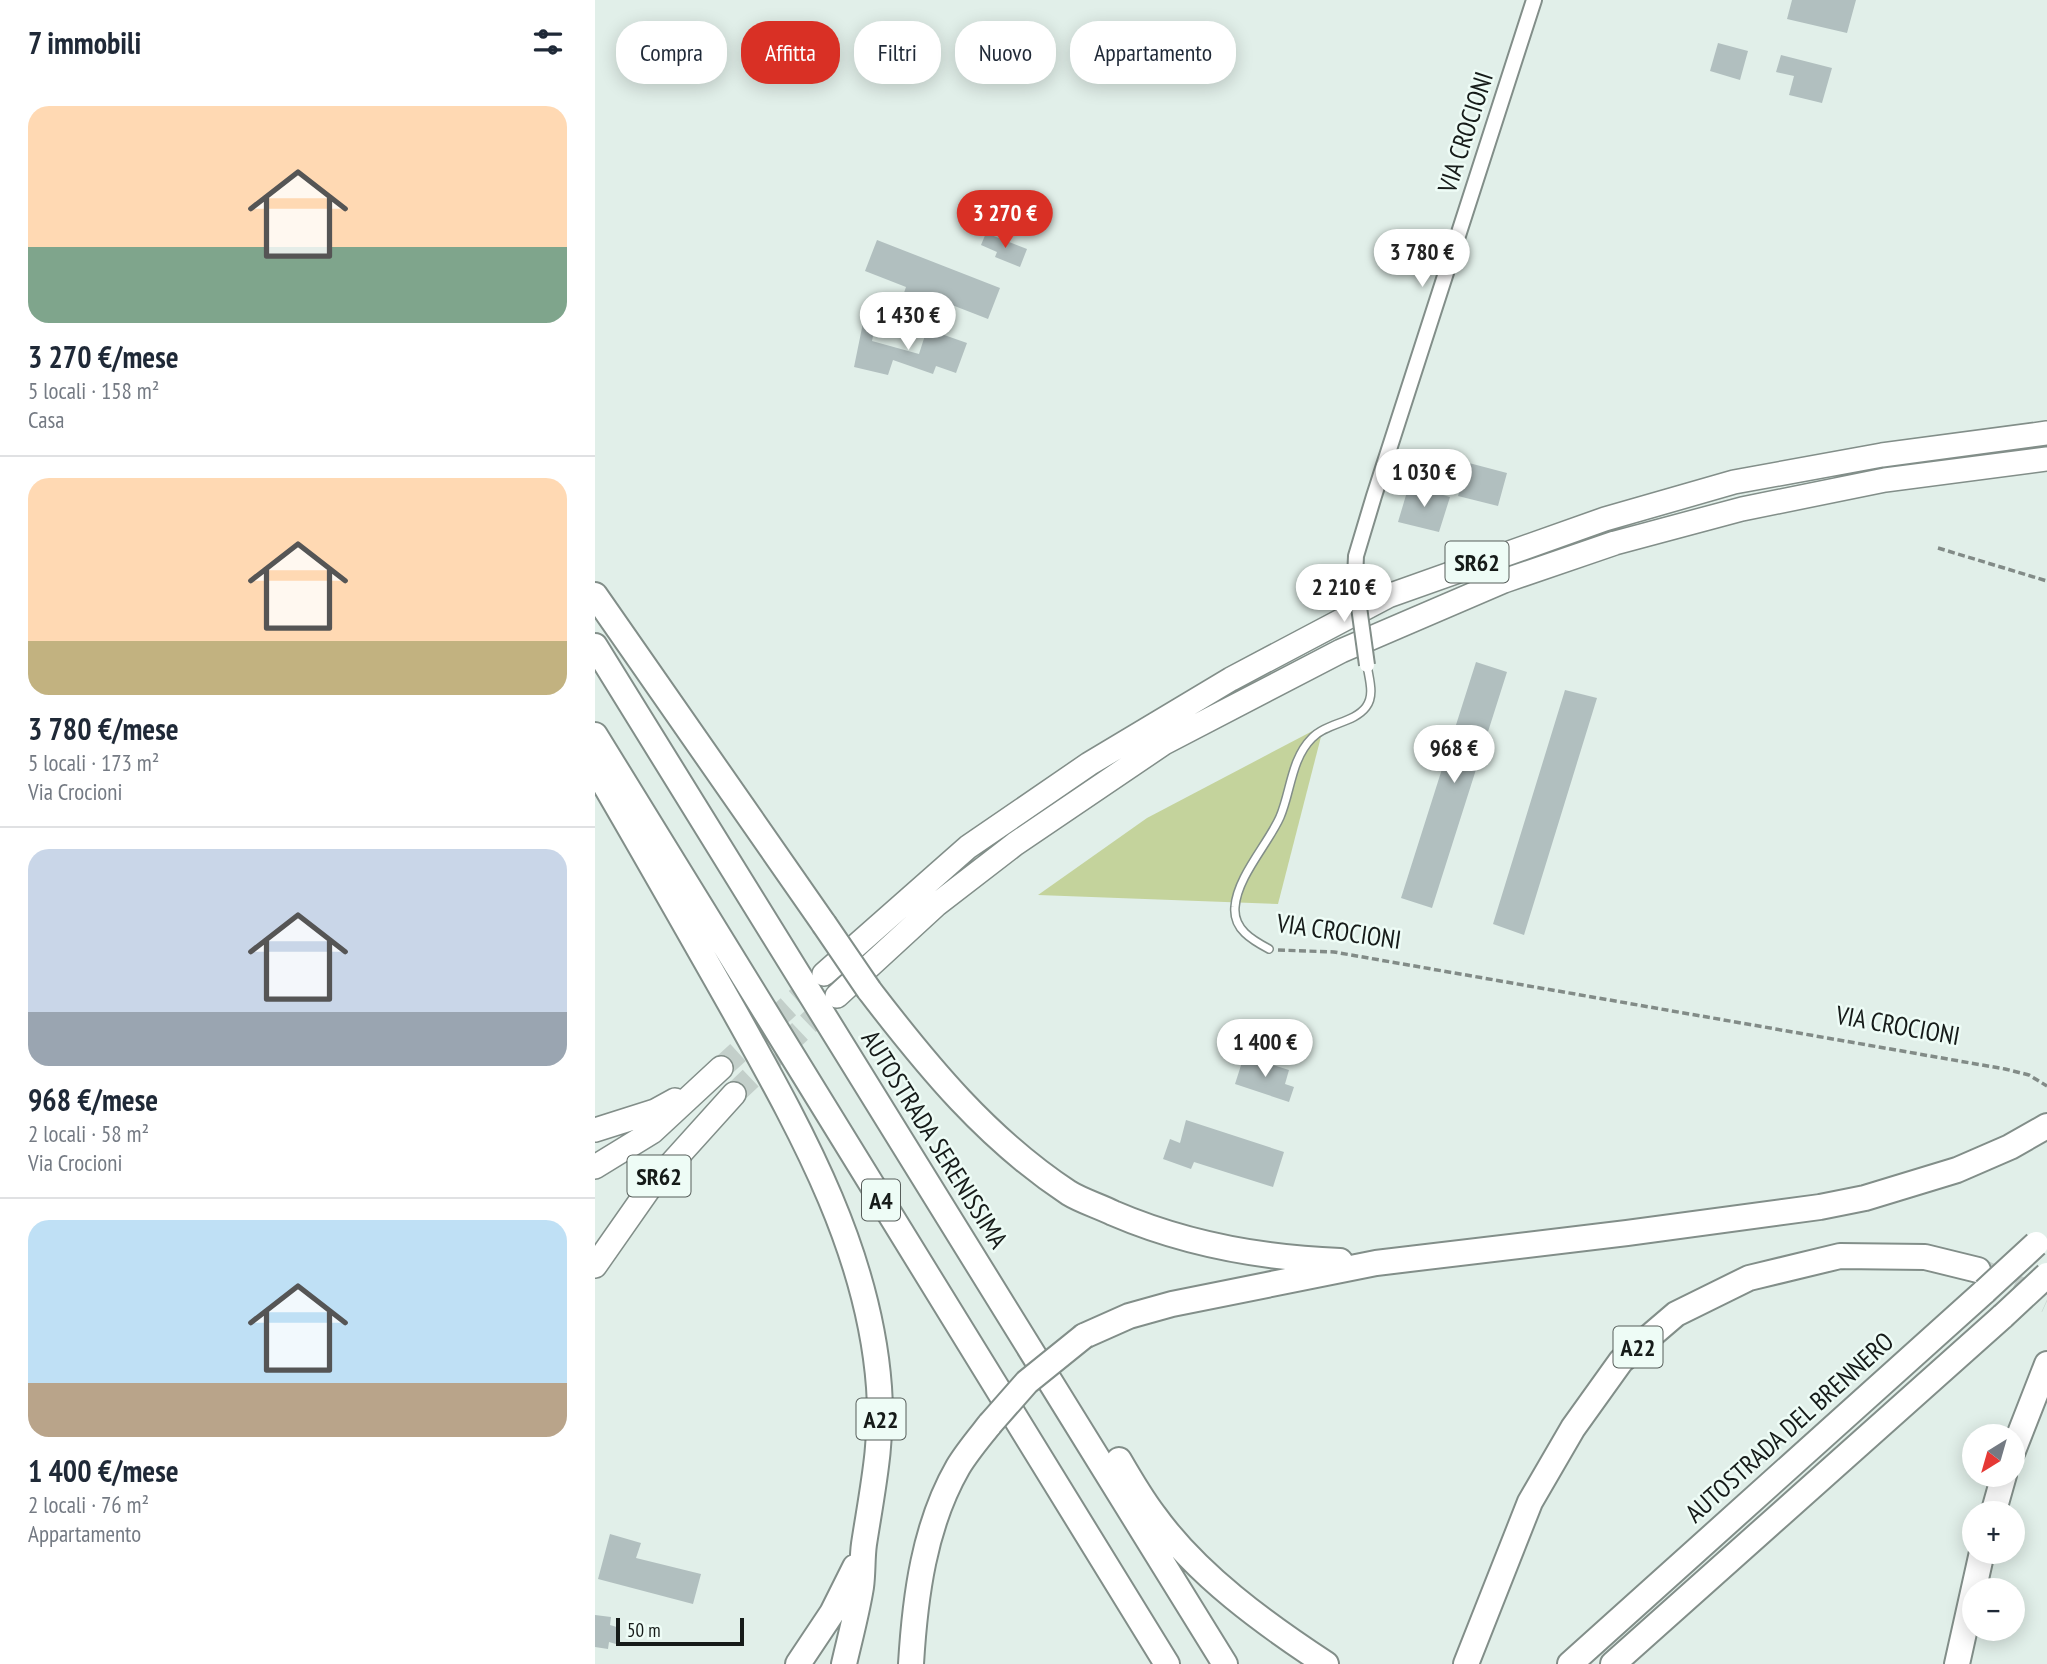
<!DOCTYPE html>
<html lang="it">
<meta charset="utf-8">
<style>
:root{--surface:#fff;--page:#f6f6f7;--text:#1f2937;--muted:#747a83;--line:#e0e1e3;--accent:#d93025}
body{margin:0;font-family:"PT Sans Narrow",sans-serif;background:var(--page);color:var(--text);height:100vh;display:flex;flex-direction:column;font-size:26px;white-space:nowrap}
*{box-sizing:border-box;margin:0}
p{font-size:23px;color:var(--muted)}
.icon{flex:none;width:38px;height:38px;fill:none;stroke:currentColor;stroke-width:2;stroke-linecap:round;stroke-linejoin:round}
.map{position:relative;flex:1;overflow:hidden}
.details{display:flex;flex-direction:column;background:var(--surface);width:595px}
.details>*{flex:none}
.guide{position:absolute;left:21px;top:21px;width:665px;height:63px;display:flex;gap:14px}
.needle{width:46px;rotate:217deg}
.buttons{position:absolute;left:1367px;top:1424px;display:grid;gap:14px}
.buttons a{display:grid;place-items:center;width:63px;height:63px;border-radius:50%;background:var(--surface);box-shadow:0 4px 18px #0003;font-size:35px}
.scale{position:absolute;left:21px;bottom:18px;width:128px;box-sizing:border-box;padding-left:7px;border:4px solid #161b19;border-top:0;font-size:19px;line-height:24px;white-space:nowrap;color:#161b19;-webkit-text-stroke:5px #eefcf6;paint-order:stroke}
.price{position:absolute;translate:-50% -60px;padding:0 16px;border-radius:24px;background:#fff;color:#222;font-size:23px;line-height:46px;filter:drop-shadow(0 2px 4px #0008)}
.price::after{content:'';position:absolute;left:50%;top:42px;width:21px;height:16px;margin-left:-10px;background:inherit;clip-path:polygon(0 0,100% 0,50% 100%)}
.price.on{background:var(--accent);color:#fff}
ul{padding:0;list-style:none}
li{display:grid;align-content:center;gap:14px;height:371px;padding:0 28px}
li+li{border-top:2px solid var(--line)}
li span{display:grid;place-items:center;height:217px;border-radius:21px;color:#555}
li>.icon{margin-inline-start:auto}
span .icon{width:126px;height:126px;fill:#fffc;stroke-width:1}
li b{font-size:30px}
h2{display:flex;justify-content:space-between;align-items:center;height:84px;padding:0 28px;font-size:30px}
.tag{padding:0 24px;border-radius:28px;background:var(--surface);box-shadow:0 4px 18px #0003;font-size:24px;line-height:63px}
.tag.on{background:var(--accent);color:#fff}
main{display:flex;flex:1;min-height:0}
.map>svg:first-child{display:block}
.green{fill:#c4d39c}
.building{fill:#b1bfbf}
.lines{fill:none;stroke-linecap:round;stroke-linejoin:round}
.trunk-tunnel{stroke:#c3cfca;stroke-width:23;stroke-dasharray:23 11;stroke-linecap:butt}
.motorway-tunnel{stroke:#c3cfca;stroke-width:24;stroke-dasharray:24 12;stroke-linecap:butt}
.service-casing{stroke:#828e89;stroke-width:10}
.minor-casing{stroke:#828e89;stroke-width:18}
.trunk-casing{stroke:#828e89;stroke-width:26}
.motorway-casing{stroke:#828e89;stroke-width:28}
.path{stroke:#828b87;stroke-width:3.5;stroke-dasharray:7 3.5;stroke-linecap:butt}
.service{stroke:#fff;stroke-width:7}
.minor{stroke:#fff;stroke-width:14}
.trunk{stroke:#fff;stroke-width:23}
.motorway{stroke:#fff;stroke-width:24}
.minor-bridge-casing{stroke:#828e89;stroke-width:18;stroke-linecap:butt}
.motorway-bridge-casing{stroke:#828e89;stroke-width:28;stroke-linecap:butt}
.minor-bridge{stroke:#fff;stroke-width:14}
.motorway-bridge{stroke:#fff;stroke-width:24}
.labels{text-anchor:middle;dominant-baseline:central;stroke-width:5;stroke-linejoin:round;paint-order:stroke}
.shield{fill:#eefcf6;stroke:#575e5b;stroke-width:2}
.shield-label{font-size:24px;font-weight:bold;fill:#161b19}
.street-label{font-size:26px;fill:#161b19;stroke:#eefcf6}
</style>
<main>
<section class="details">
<h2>7 immobili<svg class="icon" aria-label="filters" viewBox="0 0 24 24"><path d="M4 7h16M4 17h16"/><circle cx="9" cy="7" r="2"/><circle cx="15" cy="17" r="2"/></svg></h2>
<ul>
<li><span style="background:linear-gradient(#ffd9b3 65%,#7fa58c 0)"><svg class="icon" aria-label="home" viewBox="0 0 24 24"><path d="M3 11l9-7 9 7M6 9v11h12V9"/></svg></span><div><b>3 270 €/mese</b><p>5 locali · 158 m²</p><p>Casa</p></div></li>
<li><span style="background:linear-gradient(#ffd9b3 75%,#c2b280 0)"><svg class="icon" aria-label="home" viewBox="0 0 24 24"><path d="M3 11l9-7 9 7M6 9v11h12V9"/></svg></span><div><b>3 780 €/mese</b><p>5 locali · 173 m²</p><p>Via Crocioni</p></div></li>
<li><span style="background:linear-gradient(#c9d6e8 75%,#9aa5b1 0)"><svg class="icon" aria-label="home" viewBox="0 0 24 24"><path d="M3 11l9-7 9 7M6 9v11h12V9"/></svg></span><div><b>968 €/mese</b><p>2 locali · 58 m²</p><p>Via Crocioni</p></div></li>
<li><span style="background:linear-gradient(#bfe0f5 75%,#b9a48a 0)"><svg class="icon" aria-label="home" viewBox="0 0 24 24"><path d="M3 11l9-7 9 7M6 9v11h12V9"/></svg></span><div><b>1 400 €/mese</b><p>2 locali · 76 m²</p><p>Appartamento</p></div></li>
</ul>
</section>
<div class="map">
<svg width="1452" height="1664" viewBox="0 0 1452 1664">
<rect width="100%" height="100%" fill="#e1efe9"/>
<path class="green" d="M729,725L683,904L443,895L552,818Z"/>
<path class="building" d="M1197,0H1261L1252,33L1192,19Z
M1123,43L1153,51L1145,80L1115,71Z
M1186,55L1237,68L1227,103L1194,95L1199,76L1181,72Z
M391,233L432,249L425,267L400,257L402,252L386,245Z
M282,240L405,288L393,319L339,298L327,329L300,319L311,287L270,271Z
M270,313L282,316L277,341L324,354L332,329L372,343L361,373L341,366L338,374L298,360L293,375L259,367Z
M874,463L912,473L903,506L863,496Z
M814,485L855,497L844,532L803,522Z
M881,662L912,672L837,908L806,898Z
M970,690L1002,698L929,935L898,924Z
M649,1056L694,1070L690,1084L699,1087L694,1102L640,1084Z
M591,1120L689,1152L678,1187L599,1162L596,1169L568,1159L575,1139L585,1143Z
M15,1534L46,1543L41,1558L106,1574L98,1604L3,1579Z
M0,1615L16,1617L15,1625L25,1628L21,1644L14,1642L13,1649L0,1647Z"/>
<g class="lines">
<path class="trunk-tunnel" d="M126,1068L224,979
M139,1094L238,1000"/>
<path class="motorway-tunnel" d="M1386,1271L1452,1301"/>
<defs>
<path id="service" d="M674,949C657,940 638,929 640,907C642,877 673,844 685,817C696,791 696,759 717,738C731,723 759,723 771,707C780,695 774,679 772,665"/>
<path id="minor" d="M760,578L761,556L779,496L939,0"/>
<path id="trunk" d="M229,974L373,847L494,764L636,679L793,596L1010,519L1139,482L1287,455L1452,433
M242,996L341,905L420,844L569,743L746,651L909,581L1020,543L1147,509L1290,480L1452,459
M0,1130L60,1111L80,1100
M0,1167L57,1132L126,1068
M0,1266L56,1186L139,1094"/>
<path id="motorway" d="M0,595L229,924
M0,646L630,1664
M0,735L572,1664
M0,768C48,850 95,933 142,1016C207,1133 274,1251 284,1387C288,1441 277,1492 269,1544C267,1558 268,1573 266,1587C262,1612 255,1638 249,1664
M274,990C333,1067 392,1139 474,1193C487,1201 504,1206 518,1213C590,1244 666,1258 745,1261
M489,1336L534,1316L577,1304L781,1263L1032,1233L1225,1207L1270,1198L1362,1170L1415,1147L1452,1126
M1418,1451L1452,1364
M524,1460C535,1479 546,1498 559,1515C602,1575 670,1624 731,1664
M1398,1514L1409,1475
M203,1664L237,1613L260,1567
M316,1664C320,1597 329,1526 363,1467C372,1452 384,1438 395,1424
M871,1664L935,1502L978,1428L1026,1361L1081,1314L1154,1278L1245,1256L1330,1257L1383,1270
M975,1664L1390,1291
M1018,1664L1408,1316
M1362,1664L1387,1552"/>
</defs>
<use href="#service" class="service-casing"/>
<use href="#minor" class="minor-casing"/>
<use href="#trunk" class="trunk-casing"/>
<use href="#motorway" class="motorway-casing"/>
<path class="path" d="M1343,548L1452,581
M683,950L739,952L1410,1069L1434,1075L1452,1086"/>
<use href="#service" class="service"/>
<use href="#minor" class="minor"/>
<use href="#trunk" class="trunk"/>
<use href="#motorway" class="motorway"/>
<defs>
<path id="minor-bridge" d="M760,578L772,665"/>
<path id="motorway-bridge" d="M229,924L274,990
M1390,1291L1441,1244
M1408,1316L1452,1275
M395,1424L432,1382L489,1336"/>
</defs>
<use href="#minor-bridge" class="minor-bridge-casing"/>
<use href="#motorway-bridge" class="motorway-bridge-casing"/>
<use href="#minor-bridge" class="minor-bridge"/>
<use href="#motorway-bridge" class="motorway-bridge"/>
</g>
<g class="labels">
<g class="shield">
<rect x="850.5" y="541.5" width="63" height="41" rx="5"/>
<rect x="32.5" y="1155.5" width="63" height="41" rx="5"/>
<rect x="267" y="1179.5" width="38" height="41" rx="5"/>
<rect x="1018.5" y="1326.5" width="49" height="41" rx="5"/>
<rect x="261.5" y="1398.5" width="49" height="41" rx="5"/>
</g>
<g class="shield-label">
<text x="882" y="562">SR62</text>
<text x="64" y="1176">SR62</text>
<text x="286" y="1200">A4</text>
<text x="1043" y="1347">A22</text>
<text x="286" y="1419">A22</text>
</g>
<g class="street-label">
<text transform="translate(870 132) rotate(-72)">VIA CROCIONI</text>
<text transform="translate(744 931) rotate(8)">VIA CROCIONI</text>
<text transform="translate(1303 1025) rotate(10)">VIA CROCIONI</text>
<text transform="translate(340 1139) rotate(58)">AUTOSTRADA SERENISSIMA</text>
<text transform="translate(1194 1427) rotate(-42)">AUTOSTRADA DEL BRENNERO</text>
</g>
</g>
</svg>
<div class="buttons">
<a><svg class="needle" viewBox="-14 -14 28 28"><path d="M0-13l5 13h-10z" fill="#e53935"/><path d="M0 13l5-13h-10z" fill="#747a83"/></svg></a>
<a>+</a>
<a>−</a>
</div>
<div class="scale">50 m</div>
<b class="price on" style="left:410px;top:250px">3 270 €</b>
<b class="price" style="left:827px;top:289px">3 780 €</b>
<b class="price" style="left:313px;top:352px">1 430 €</b>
<b class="price" style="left:829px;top:509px">1 030 €</b>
<b class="price" style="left:749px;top:624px">2 210 €</b>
<b class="price" style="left:859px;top:785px">968 €</b>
<b class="price" style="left:670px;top:1079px">1 400 €</b>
<div class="guide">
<a class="tag">Compra</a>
<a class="tag on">Affitta</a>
<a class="tag">Filtri</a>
<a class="tag">Nuovo</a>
<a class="tag">Appartamento</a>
</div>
</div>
</main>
